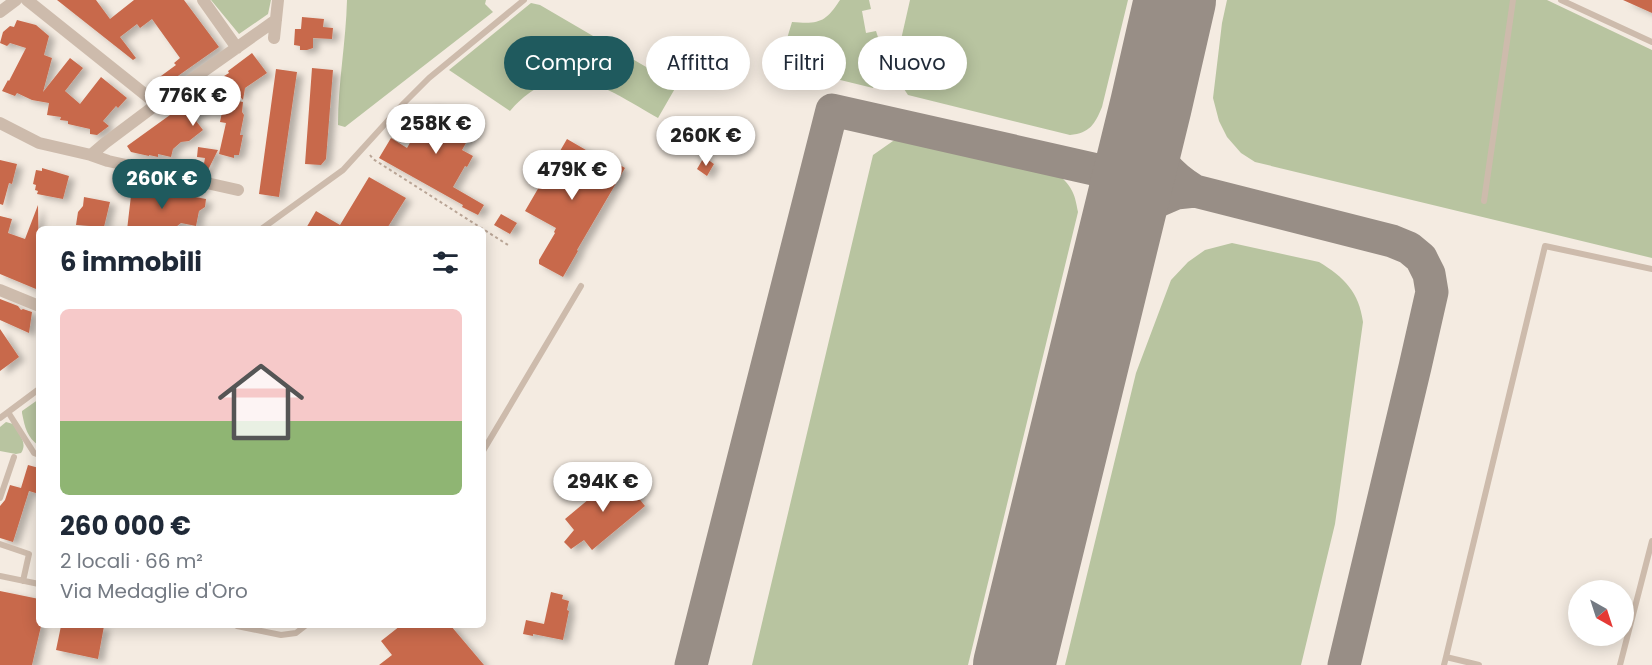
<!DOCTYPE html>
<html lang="it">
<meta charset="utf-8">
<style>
:root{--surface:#fff;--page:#f2f2f3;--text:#1f2937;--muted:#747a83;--accent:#1f5a5e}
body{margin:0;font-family:Poppins,sans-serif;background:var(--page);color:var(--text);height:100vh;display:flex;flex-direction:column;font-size:22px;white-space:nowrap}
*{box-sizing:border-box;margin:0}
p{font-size:20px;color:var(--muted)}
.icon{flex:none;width:33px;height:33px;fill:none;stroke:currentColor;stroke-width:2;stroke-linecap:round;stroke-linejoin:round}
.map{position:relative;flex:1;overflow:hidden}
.side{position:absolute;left:36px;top:226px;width:450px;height:402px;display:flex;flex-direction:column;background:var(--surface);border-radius:9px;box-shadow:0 3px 15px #0003}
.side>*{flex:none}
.guide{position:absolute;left:504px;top:36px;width:570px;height:54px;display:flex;gap:12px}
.needle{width:39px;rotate:141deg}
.tools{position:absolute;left:1568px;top:580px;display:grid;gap:12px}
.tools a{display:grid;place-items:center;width:66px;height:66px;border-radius:50%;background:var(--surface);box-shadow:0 3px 15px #0003;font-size:30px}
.price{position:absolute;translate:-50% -51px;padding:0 14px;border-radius:21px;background:#fff;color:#222;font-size:20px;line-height:39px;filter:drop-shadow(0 2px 3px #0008)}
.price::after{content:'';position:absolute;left:50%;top:36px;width:18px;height:14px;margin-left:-9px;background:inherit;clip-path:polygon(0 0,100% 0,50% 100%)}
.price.selected{background:var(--accent);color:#fff}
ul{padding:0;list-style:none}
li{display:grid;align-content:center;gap:12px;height:318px;padding:0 24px}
li span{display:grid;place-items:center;height:186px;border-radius:9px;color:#555}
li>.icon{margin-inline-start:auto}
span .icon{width:108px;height:108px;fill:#fffc;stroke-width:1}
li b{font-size:26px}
h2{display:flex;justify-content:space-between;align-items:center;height:72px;padding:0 24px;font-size:26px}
.chip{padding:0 21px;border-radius:27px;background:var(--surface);box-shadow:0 3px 15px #0003;font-size:21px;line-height:54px}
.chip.selected{background:var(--accent);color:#fff}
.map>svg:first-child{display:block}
.green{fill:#b8c4a0}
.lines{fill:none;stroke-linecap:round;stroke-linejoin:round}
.taxiway{stroke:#988e86;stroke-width:33}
.runway{stroke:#988e86;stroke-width:82}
.building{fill:#c8694b;filter:url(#shadow)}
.path{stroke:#b9a596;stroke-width:2;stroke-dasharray:3 3;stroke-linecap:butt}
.lane{stroke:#cdbbac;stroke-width:6}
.street{stroke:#cdbbac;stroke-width:12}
</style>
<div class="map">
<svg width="1652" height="665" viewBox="0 0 1652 665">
<defs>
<filter id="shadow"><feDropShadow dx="6" dy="3.5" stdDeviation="3" flood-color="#0004"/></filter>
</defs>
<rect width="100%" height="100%" fill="#f4ebe1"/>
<path class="green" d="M211,0H271L268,14L239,34Z
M347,0H486L485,4L493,12L345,127L338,125C338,83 346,42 347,0Z
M840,0H869L871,9L862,11L866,33L876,31L883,53V58L873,88L779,65L792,22C819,24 825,23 840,0Z
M910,0H1128L1102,107C1095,124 1090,133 1070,135L908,95L900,83L895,66Z
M1227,0H1547L1652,50V258L1255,162L1241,153L1227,137L1219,121L1213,98L1222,23Z
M531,3L540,5L677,85L658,118C635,105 592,76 565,78C543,80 523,96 510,111L449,70Z
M906,139L1060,176C1073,188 1075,195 1078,212L968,665H752L873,155L893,141Z
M1232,243L1319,262C1344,277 1359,292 1363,322L1335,524L1301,665H1065L1136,373L1171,280L1188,262L1205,250Z
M39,399V446C27,437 25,428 22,413V411Z
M6,422L13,424C19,434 28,443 21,453L16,454L0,451V427Z"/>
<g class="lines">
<path class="taxiway" d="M1151,105C1151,113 1150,121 1150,129C1151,158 1172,177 1195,191L1392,241L1409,248L1421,258L1429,274L1432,292L1415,367L1344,665
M1116,246L1129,223L1146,206L1176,193L1195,191
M691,665L832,110L1133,178"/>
<path class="runway" d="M1014,665L1151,105L1175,0"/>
</g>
<path class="building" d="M57,0H96L110,19L134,0H184L219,47L158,90L150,84L176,65L174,63L180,58L152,19L140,28L137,24L120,37L136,58L133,60Z
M1623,0H1652V13Z
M302,17L324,19L323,27L333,28L332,39L313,38V48L307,50H300V46L294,45L295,29H301Z
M17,20L36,25L49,36L44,55L52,58L43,92L70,58L83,68L65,91L80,104L101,77L127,98L118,108L116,106L103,121L109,126L97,135L90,134V129L68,124V121L60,120L61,117L47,115L49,103L32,100L17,93L15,96L2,91L8,80L9,81L26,48L10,43L7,46L0,43L3,32L10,26L14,27Z
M252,53L267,73L245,88L243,100L224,76L229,73L228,71Z
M312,68L333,70L326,159L321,165L305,164Z
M276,69L297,72L279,197L259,194Z
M204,87L211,96L243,102L242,112L244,115L240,135H243L239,155H234V158L219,154L226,123L220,122L222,112L206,109L196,117H193L203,130L189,141L181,142L173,149L171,157L158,154V157L149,155V156L131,152L127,146L170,115L169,113L178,106L181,108L189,102L196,96L195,94Z
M432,104L475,127L462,150L473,156L467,167L465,166L453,187L484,205L478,215L462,207L463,205L379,158L391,138L407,148Z
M567,139L598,157L600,153L625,168L577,250L578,251L563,277L539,264V260L555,233L554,232L556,228L525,211Z
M198,147L218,150L206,174H202L205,158L197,157Z
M704,157L714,164L707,176L697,169Z
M0,160L17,164L12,184L9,183L3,205L0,204Z
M42,168L69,176L63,199L37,194L38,191L35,190L36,185L33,184L36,170L42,171Z
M369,177L406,198L386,230H305L316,211L340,225Z
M132,187L162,192V188L175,190L174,193L206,199L205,207L199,211L196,226L181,223L172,230H127Z
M84,197L110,202L104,227L76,225L78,212L83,206Z
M38,205L39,270L36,289L0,274V216L12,219L8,233L25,239Z
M501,214L517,223L510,234L494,225Z
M0,299L18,306L21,310L23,309L32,312L29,333L0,320Z
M0,329L19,357L0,371Z
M28,465L39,468V494L29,491L13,542L0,538V506L5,500L10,485L21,488Z
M619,474L645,506L592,550L584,540L571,549L564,542L574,530L565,519L601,489L598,486L607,478L610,481Z
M0,591L39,599V626H41L32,665H0Z
M551,592L563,595L562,599L569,601L567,610L569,611L563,640L533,634V636L523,634L526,620L544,624Z
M61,626H104L98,659L56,650Z
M400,626H451L484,665H379L392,655L381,641Z"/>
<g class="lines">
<path class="path" d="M370,155L373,159L508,245"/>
<path class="lane" d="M1561,0L1652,42
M1484,201L1513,0
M260,230L343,170L404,103L429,78L524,0
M8,412L34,453L39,455
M0,418L39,389
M483,451L581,286
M0,498L14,457
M0,544L29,554L23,581
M0,576L39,584
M237,626L281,635L296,633L305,626
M1446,657L1545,246L1652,269
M1444,665L1446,657L1479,665
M1620,665L1652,541"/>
<path class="street" d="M27,0L157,104
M203,0L237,48
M0,12L16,0
M274,38L278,0
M0,123L39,143L91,155L108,161L238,190
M91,155L105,143L157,104L276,20
M0,290L39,306"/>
</g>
</svg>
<div class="tools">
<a><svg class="needle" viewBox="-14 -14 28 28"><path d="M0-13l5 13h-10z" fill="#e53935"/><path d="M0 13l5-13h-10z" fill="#747a83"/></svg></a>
</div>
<b class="price" style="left:193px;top:127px">776K €</b>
<b class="price" style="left:436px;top:155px">258K €</b>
<b class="price" style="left:706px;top:167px">260K €</b>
<b class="price" style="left:572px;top:201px">479K €</b>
<b class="price selected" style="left:162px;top:210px">260K €</b>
<b class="price" style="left:603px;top:513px">294K €</b>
<div class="guide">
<a class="chip selected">Compra</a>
<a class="chip">Affitta</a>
<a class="chip">Filtri</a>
<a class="chip">Nuovo</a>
</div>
<section class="side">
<h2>6 immobili<svg class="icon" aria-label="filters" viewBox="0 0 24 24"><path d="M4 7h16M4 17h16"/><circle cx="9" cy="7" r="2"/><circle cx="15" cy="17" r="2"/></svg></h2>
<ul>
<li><span style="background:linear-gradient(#f6c9c9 60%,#8fb573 0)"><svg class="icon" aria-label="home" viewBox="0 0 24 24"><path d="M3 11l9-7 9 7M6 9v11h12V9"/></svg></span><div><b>260 000 €</b><p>2 locali · 66 m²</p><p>Via Medaglie d'Oro</p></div></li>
</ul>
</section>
</div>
